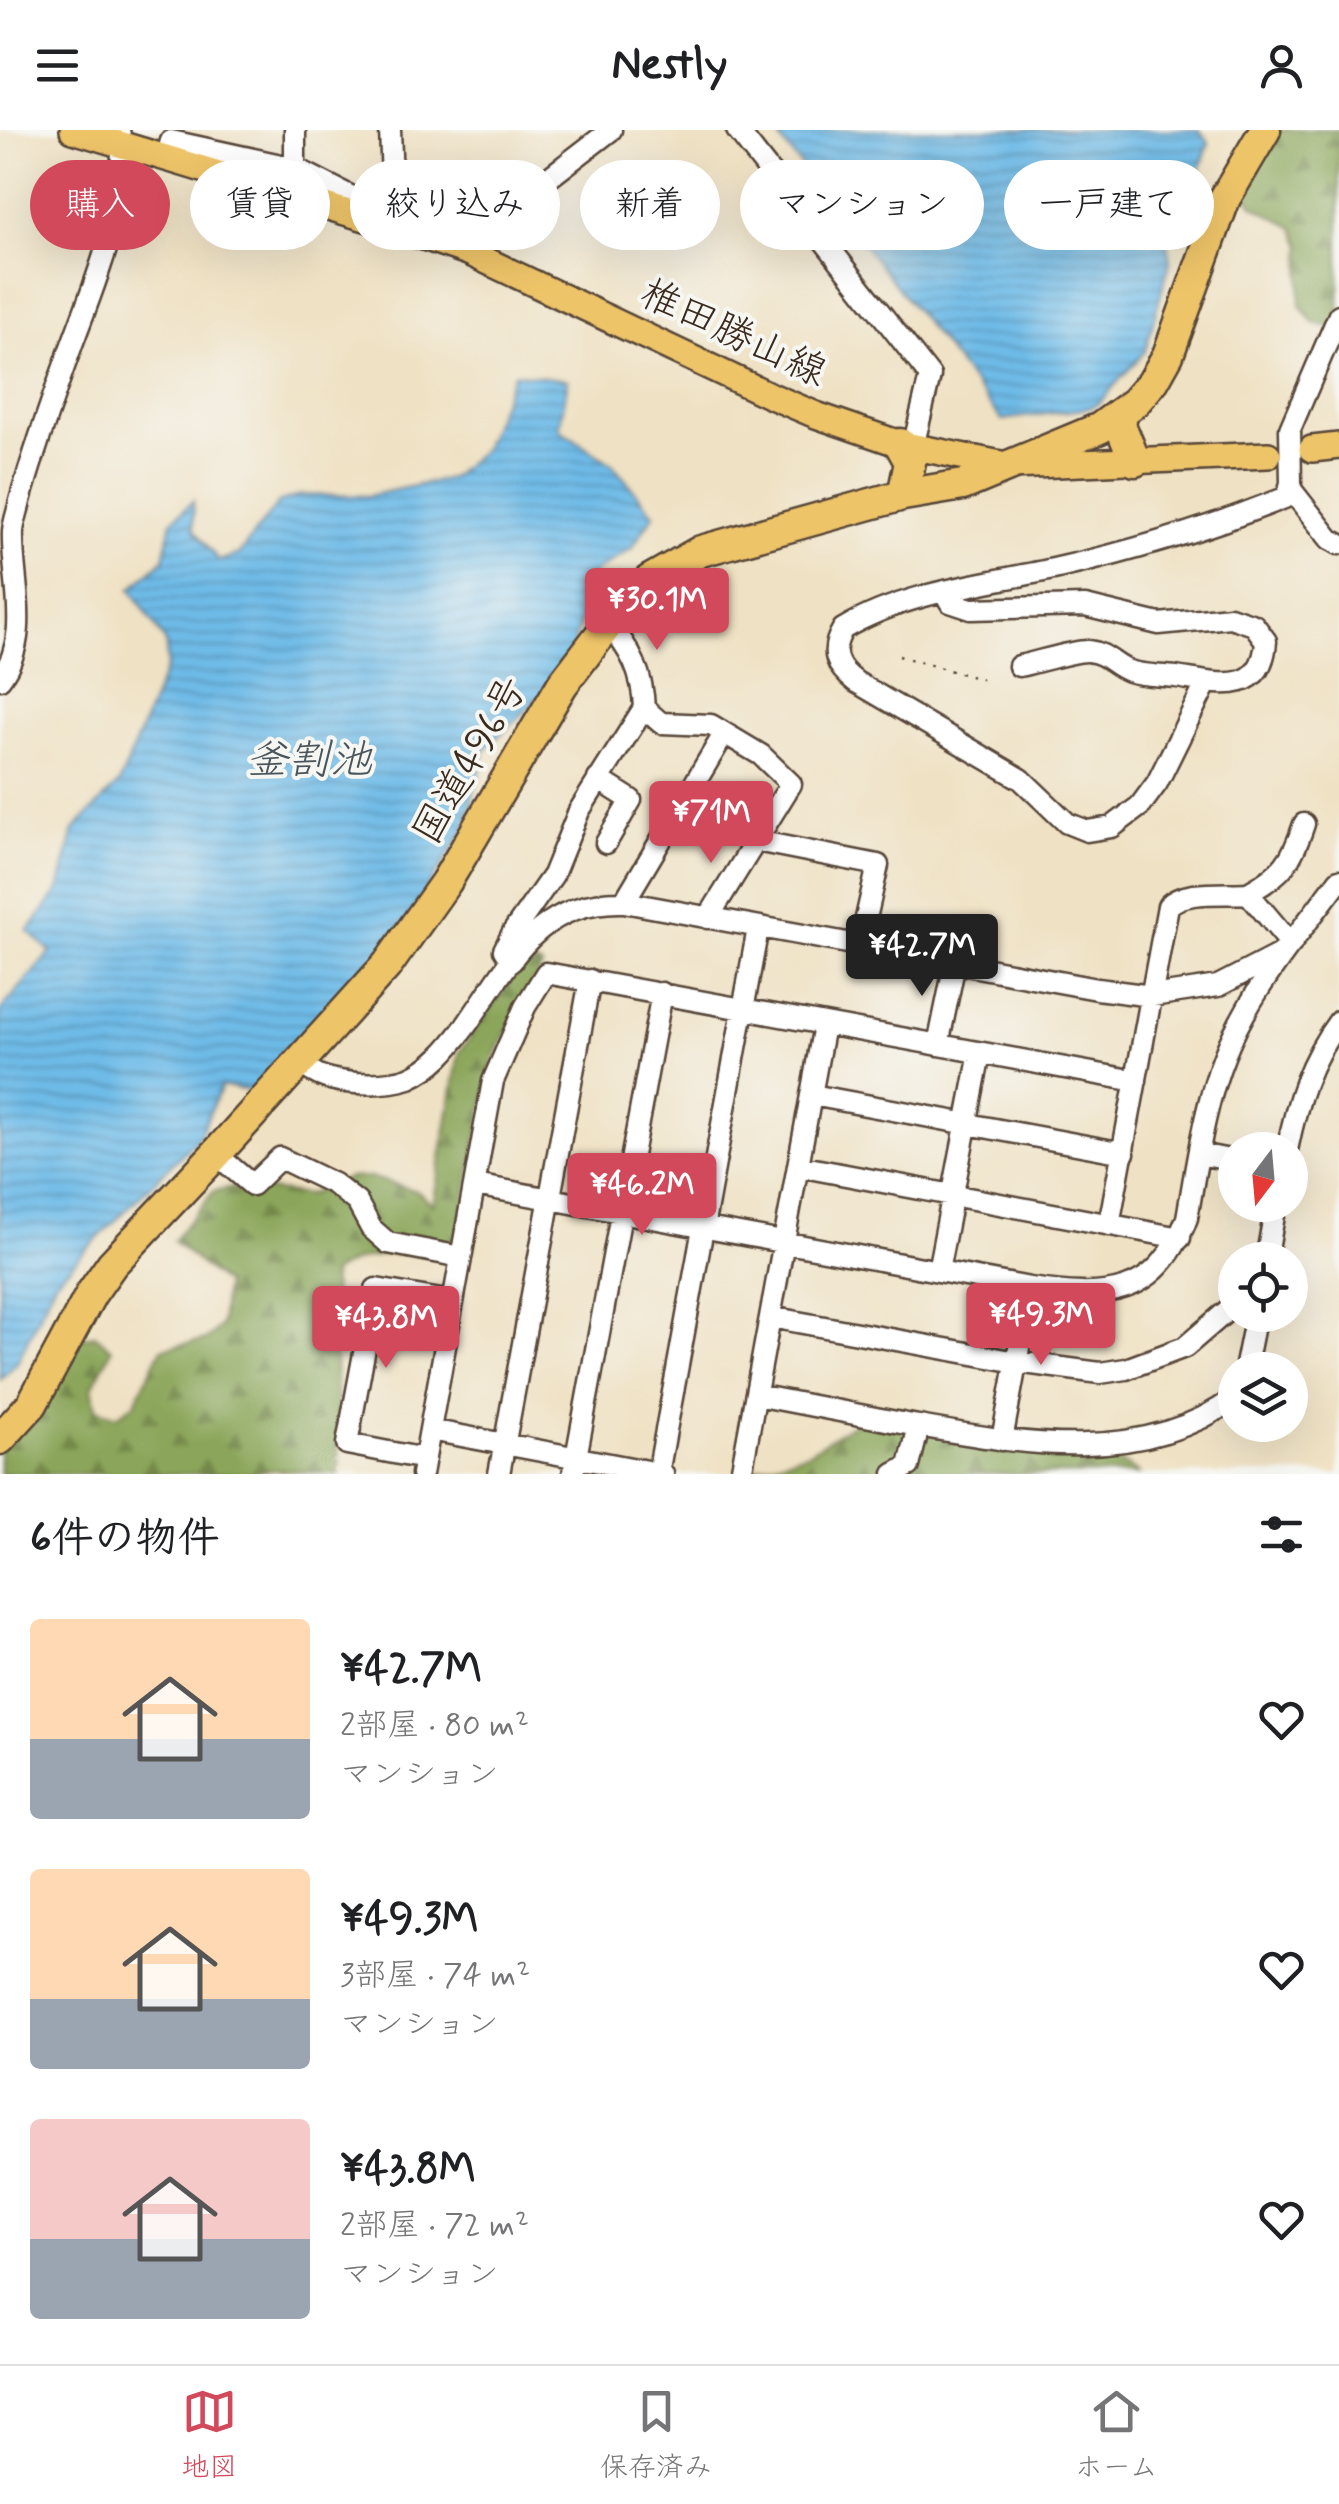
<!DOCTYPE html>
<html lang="ja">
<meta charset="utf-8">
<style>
:root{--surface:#fff;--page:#f2f2f2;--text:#202124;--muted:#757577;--line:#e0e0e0;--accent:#d1495b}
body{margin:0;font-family:Mynerve,"Klee One",sans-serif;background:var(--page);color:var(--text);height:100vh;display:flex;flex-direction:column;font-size:38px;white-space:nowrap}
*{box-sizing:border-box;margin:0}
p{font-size:32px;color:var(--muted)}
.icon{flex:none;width:55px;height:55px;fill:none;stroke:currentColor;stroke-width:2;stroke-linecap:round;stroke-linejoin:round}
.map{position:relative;height:1344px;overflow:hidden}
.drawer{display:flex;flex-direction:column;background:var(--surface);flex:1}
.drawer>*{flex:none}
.guide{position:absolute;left:30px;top:30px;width:1280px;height:90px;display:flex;gap:20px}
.needle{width:65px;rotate:196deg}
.controls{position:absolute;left:1218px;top:1002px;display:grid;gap:20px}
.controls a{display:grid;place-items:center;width:90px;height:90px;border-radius:50%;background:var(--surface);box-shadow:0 10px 40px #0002;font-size:50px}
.price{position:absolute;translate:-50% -85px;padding:0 22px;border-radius:10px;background:var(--accent);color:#fff;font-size:32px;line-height:65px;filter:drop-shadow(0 2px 5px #0008)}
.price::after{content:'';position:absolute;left:50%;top:60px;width:30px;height:22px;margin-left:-15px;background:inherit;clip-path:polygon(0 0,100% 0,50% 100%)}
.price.on{background:#222;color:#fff}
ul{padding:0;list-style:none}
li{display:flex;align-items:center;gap:30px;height:250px;padding:0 30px}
li span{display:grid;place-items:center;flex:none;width:280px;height:200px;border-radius:10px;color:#555}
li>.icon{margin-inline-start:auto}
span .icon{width:120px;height:120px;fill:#fffc;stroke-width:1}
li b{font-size:42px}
h2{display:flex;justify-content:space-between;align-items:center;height:120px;padding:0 30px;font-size:42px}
.chip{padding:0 35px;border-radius:45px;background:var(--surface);box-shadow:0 10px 40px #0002;font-size:35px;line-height:90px}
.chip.on{background:var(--accent);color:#fff}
header{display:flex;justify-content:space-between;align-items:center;height:130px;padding:0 30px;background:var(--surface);font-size:45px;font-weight:700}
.tabs{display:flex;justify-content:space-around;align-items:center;height:140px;border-top:2px solid var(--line);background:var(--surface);font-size:28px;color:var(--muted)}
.tabs a{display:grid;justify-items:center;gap:5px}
.tabs .on{color:var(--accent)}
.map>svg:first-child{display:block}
.forest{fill:url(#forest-firs);stroke:#63683c;stroke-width:2.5}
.water{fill:url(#water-rules);stroke:#547283;stroke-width:2.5}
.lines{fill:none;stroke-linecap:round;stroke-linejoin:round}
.minor-casing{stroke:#564537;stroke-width:25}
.major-casing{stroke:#564537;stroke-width:30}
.highway-casing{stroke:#564537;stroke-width:35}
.path{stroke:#564537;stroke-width:2.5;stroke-dasharray:2.5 8;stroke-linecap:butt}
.minor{stroke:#fff;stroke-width:20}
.major{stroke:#eec469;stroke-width:25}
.highway{stroke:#eec469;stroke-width:30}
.labels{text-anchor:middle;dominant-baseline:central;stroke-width:8;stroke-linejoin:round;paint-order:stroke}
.street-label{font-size:40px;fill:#3b2a1e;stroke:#f6f6f2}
.water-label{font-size:42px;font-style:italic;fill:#4a565b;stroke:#f6f6f2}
</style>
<header><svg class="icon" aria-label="menu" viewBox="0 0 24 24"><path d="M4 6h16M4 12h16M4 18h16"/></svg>Nestly<svg class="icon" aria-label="person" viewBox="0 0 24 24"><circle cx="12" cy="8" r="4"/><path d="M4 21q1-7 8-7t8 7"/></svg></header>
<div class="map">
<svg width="1339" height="1344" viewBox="0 0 1339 1344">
<defs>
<pattern id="forest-firs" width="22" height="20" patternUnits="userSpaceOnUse" patternTransform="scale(2.5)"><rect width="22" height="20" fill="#8ba65a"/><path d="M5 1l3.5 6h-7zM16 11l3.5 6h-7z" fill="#73874a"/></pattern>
<pattern id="water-rules" width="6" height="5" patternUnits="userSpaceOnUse" patternTransform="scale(2.5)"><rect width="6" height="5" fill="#6ebbe8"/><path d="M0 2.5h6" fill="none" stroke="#5c98bb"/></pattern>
</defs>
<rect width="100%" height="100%" fill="#f6f6f2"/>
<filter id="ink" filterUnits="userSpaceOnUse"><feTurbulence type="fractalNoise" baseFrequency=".01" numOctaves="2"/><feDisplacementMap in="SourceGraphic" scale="20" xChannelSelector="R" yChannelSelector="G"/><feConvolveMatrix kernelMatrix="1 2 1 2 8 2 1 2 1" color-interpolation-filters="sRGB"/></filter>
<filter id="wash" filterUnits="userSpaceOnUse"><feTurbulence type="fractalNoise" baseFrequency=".0048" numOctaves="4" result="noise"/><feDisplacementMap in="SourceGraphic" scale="40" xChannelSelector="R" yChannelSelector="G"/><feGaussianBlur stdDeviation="2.25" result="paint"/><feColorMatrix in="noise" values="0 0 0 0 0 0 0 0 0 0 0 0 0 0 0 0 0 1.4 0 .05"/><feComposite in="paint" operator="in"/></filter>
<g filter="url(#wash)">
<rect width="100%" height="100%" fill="#efe1c3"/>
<path class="forest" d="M1255,0H1339V199L1313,193L1300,175L1302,116L1294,98L1253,75L1241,58Z
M526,829L542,836L493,929L454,1127C410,1123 370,1118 332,1143L339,1344C312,1344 272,1335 249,1344H0V1320L75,1209L95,1205L112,1219L92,1257L96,1279L117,1286L134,1274L162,1218L206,1210L221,1196L225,1154L173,1111L214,1061L238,1056L308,1065L348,1048L370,1047L417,1061L433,1075L459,923Z
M894,1281C946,1287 993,1302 1044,1316C1075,1324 1113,1323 1139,1344H738L809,1322L872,1282Z"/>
<path class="water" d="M773,0H1199L1209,12L1195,55L1174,81L1165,100L1170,132L1145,221L1099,273L1089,278L1002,290Z
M514,243L568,250L559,299L613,335L654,384L632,418L595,442L571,524L548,560L485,619L465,700L387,820L254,961L221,956L199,1007L55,1151L17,1233L0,1250V881L51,822L28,801L59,760L74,700L120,652L167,535L166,513L131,459L164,429L172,391L193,371L194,399L219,431L239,424L278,373L301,365L368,366L451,348L483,319Z"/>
</g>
<g filter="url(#ink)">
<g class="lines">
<defs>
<path id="minor" d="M295,0V38
M737,0L930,246L913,317
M166,29L171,11L295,38L350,66L348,83
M385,94L393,74L390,0
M468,122L477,103L611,0
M1290,358L1330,409L1339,414
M945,463L950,472L971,479L1085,476L1159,494L1230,487L1254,495L1266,511C1262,568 1216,553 1176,547C1161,545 1143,546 1129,541C1113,535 1107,523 1088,521C1075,520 1035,533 1019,536
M607,492C631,520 643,543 644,579
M0,549C33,506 11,449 13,401C14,391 18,381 20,371C34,320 52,270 70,220C93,156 133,68 119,0
M1206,554L1157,653L1140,676L1112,697L1087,701L1067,693L1021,649L856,552C836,537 829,522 843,499C907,461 986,454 1058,438C1135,421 1214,396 1287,367L1291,353L1290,299L1339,185
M598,649L631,670L606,713
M756,711L878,735L860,815
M1248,763C1283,744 1292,731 1304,694
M624,772L724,604
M512,831L504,820L513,802L553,745L579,681L644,578L661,593L711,595L761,625L791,654L708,788
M938,915L955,833
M300,932C316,948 334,951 356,953C374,954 392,954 409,948C434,937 449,918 465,897C509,835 537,769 624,772L1097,859L1152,866L1218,856L1282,823
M812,965L1124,1023
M1287,1020C1297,971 1309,931 1339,891
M216,1024L252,1055L280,1028L334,1054L357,1072L371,1098L388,1113L461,1127
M1199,1024L1235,1031
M798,1036L1180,1108
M475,1055L1030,1158C1104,1169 1157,1169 1187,1088C1197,1033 1204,976 1225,924C1251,859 1298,805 1339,750
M1109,1095L1168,776C1184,759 1226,765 1248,763L1291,814
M1266,1130L1276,1075
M938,1141L980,923
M770,1187L1017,1232L1100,1243L1126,1239L1185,1217L1235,1174
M1245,1240L1256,1185
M756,1265C806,1275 857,1284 907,1294C1015,1313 1139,1338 1235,1268
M430,1300L663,1344
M1002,1310L1030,1158
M425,1329L347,1314L376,1159L453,1172
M422,1344L493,951L525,877L546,843L1136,951
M499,1344L590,850
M573,1344L662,863
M658,1344L758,798
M741,1344L824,895
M894,1344L909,1336L919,1296"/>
<path id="major" d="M73,0L385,94L468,122L769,265L816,285L900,314L1011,336L1268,325
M1312,319L1339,316"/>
<path id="highway" d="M1122,283L1120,295L1135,331
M900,314L910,332L903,365
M0,1309L32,1274L91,1164L112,1134L216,1024L388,834L446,752L562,555L626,471L650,450L701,421L903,365L963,355L1100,298L1135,272L1154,250L1168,225L1225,68L1265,0"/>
</defs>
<use href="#minor" class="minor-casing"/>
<use href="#major" class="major-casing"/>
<use href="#highway" class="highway-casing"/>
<path class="path" d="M899,526L984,550"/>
<use href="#minor" class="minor"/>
<use href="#major" class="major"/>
<use href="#highway" class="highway"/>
</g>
</g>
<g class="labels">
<g class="street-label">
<text transform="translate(733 204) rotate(25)">椎田勝山線</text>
<text transform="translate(471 631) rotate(-60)">国道496号</text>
</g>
<g class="water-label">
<text x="309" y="631">釜割池</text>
</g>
</g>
</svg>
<div class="controls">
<a><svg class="needle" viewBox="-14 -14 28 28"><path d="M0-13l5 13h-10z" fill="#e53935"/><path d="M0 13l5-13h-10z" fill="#757577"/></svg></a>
<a><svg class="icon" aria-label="locate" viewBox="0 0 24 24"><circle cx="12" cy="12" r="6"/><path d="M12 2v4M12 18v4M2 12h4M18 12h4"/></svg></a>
<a><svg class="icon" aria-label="layers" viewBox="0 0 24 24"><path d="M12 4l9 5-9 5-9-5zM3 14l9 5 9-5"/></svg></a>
</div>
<b class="price" style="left:657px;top:523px">¥30.1M</b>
<b class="price" style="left:711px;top:736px">¥71M</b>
<b class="price on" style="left:922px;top:869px">¥42.7M</b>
<b class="price" style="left:642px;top:1108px">¥46.2M</b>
<b class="price" style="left:1041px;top:1238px">¥49.3M</b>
<b class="price" style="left:386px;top:1241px">¥43.8M</b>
<div class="guide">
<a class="chip on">購入</a>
<a class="chip">賃貸</a>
<a class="chip">絞り込み</a>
<a class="chip">新着</a>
<a class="chip">マンション</a>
<a class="chip">一戸建て</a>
</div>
</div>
<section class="drawer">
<h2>6件の物件<svg class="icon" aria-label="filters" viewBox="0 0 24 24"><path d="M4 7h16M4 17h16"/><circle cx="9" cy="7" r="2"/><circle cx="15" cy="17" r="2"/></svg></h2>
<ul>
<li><span style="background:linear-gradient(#ffd9b3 60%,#9aa5b1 0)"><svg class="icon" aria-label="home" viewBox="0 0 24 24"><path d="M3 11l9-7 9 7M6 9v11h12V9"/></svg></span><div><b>¥42.7M</b><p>2部屋 · 80 m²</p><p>マンション</p></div><svg class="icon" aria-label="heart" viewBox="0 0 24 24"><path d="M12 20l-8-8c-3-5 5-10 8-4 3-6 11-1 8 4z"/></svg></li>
<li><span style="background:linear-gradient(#ffd9b3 65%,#9aa5b1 0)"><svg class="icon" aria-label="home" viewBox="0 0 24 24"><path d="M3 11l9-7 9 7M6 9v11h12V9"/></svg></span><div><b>¥49.3M</b><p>3部屋 · 74 m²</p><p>マンション</p></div><svg class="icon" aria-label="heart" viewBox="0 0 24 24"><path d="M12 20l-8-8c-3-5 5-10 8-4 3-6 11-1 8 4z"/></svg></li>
<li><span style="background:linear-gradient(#f6c9c9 60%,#9aa5b1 0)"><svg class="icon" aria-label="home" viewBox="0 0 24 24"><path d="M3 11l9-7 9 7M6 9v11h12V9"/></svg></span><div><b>¥43.8M</b><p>2部屋 · 72 m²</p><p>マンション</p></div><svg class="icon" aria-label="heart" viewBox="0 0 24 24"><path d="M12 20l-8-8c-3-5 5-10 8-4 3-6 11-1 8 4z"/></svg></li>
</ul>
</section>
<nav class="tabs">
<a class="on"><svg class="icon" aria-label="map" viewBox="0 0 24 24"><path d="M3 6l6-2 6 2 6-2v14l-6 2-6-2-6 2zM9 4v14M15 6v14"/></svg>地図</a>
<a><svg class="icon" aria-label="saved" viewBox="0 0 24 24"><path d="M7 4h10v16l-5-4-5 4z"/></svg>保存済み</a>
<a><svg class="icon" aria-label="home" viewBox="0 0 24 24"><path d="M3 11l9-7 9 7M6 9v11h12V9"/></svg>ホーム</a>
</nav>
